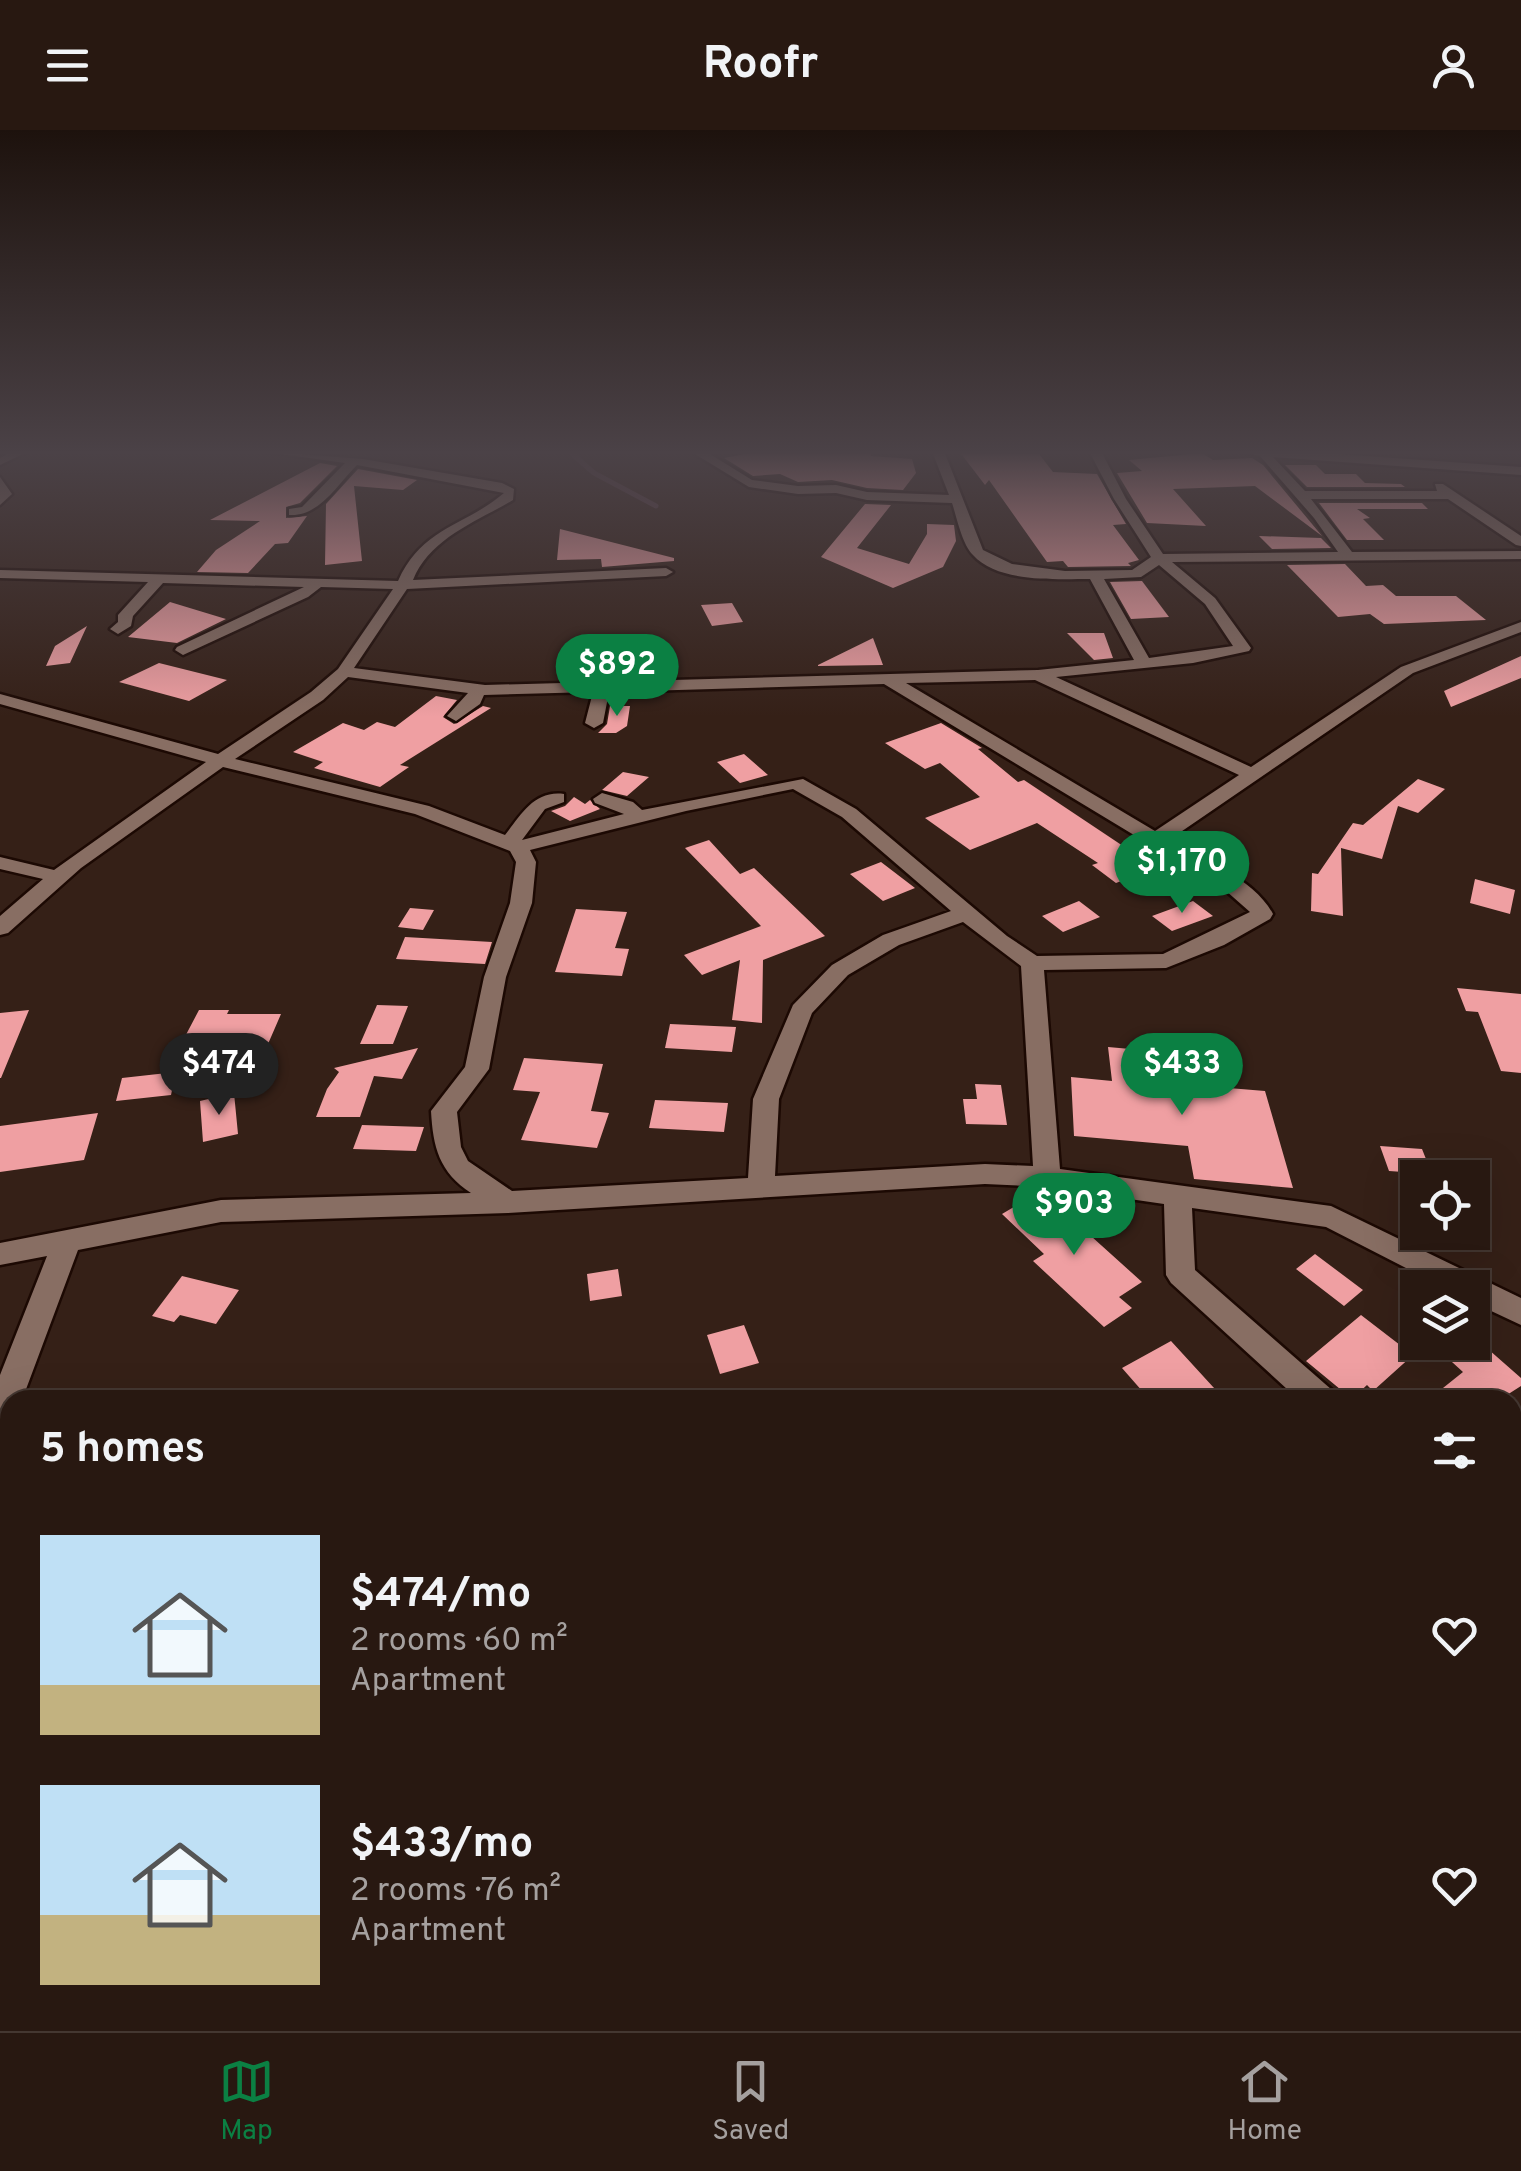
<!DOCTYPE html>
<meta charset="utf-8">
<style>
:root{--surface:#281811;--page:#34251f;--text:#f1f3f6;--muted:#a5a09f;--line:#443731;--accent:#0b8043}
body{margin:0;font-family:Overpass,sans-serif;background:var(--page);color:var(--text);height:100vh;display:flex;flex-direction:column;font-size:38px;white-space:nowrap}
*{box-sizing:border-box;margin:0}
p{font-size:32px;color:var(--muted)}
.icon{flex:none;width:55px;height:55px;fill:none;stroke:currentColor;stroke-width:2;stroke-linecap:round;stroke-linejoin:round}
.map{position:relative;flex:1;overflow:hidden}
.details{position:absolute;left:0px;top:1260px;width:1522px;height:642px;display:flex;flex-direction:column;background:var(--surface);border-radius:30px 30px 0 0;box-shadow:0 10px 40px #0002,0 0 0 2px var(--line)}
.details>*{flex:none}
.fabs{position:absolute;left:1400px;top:1030px;display:grid;gap:20px}
.fabs a{display:grid;place-items:center;width:90px;height:90px;border-radius:0px;background:var(--surface);box-shadow:0 10px 40px #0002,0 0 0 2px var(--line);font-size:50px}
.price{position:absolute;translate:-50% -85px;padding:0 22px;border-radius:35px;background:var(--accent);color:#fff;font-size:32px;line-height:65px;filter:drop-shadow(0 2px 5px #0008)}
.price::after{content:'';position:absolute;left:50%;top:60px;width:30px;height:22px;margin-left:-15px;background:inherit;clip-path:polygon(0 0,100% 0,50% 100%)}
.price.active{background:#222;color:#fff}
ul{padding:0;list-style:none}
li{display:flex;align-items:center;gap:30px;height:250px;padding:0 40px}
li span{display:grid;place-items:center;flex:none;width:280px;height:200px;border-radius:0px;color:#555}
li>.icon{margin-inline-start:auto}
span .icon{width:120px;height:120px;fill:#fffc;stroke-width:1}
li b{font-size:42px}
h2{display:flex;justify-content:space-between;align-items:center;height:120px;padding:0 40px;font-size:42px}
header{display:flex;justify-content:space-between;align-items:center;height:130px;padding:0 40px;background:var(--surface);font-size:45px;font-weight:700}
.tab-bar{display:flex;justify-content:space-around;align-items:center;height:140px;border-top:2px solid var(--line);background:var(--surface);font-size:28px;color:var(--muted)}
.tab-bar a{display:grid;justify-items:center;gap:5px}
.tab-bar .active{color:var(--accent)}
.map>svg:first-child{display:block}
.lines{fill:none;stroke-linecap:round;stroke-linejoin:round}
.stream{stroke:#5b404a;stroke-width:5}
.building{fill:#ef9fa2}
.minor-casing{stroke:#1c0903;stroke-width:5}
.minor{fill:#886e63;fill-rule:evenodd}
</style>
<header><svg class="icon" aria-label="menu" viewBox="0 0 24 24"><path d="M4 6h16M4 12h16M4 18h16"/></svg>Roofr<svg class="icon" aria-label="person" viewBox="0 0 24 24"><circle cx="12" cy="8" r="4"/><path d="M4 21q1-7 8-7t8 7"/></svg></header>
<div class="map">
<svg width="1521" height="1901" viewBox="0 0 1521 1901">
<rect width="100%" height="100%" fill="#352017"/>
<g class="lines">
<path class="stream" d="M569,321L594,343L656,376"/>
</g>
<path class="building" d="M760,321H871V326L912,329L916,343L903,360L867,358L832,350L798,352L780,344L753,346L724,328Z
M959,321L1039,324L1053,342L1097,344L1126,394L1113,395L1139,430L1128,433L1131,436L1068,437L1063,431L1047,432L989,350L985,355Z
M1202,323L1213,330L1252,328L1263,335L1322,406L1255,356L1173,359L1206,396L1147,393L1117,343L1142,341L1129,330Z
M320,333L337,336L300,373L286,377V388L307,386L288,413L275,414L248,443L197,442L216,420L260,391L210,390Z
M1285,335H1316L1325,344H1356L1365,353L1401,354L1405,357H1307Z
M358,339L417,350L403,360L354,356L362,431L325,435L326,374Z
M1319,373H1422L1428,379H1357L1370,388L1363,389L1384,410H1347Z
M865,374L891,375L857,418L909,434L927,404V394L954,395L956,411L943,437L893,458L821,427Z
M560,399L674,428V431L602,437L601,429L557,430Z
M1259,406L1321,408L1331,418L1272,419Z
M1345,434L1366,456L1383,455L1396,466H1456L1486,490L1384,494L1370,484L1338,487L1287,435Z
M1142,451L1169,487L1131,489L1110,452Z
M170,472L226,489L177,513L128,507Z
M732,473L743,492L712,496L701,475Z
M87,496L70,533L46,536L55,516Z
M1067,503H1104L1113,528L1094,530Z
M873,508L883,535L818,536V535Z
M1521,526V548L1451,577L1444,561Z
M159,533L227,550L189,571L119,552Z
M436,566L457,570L443,587L454,594L483,576L491,578L400,635L409,637L380,657L314,638L323,632L293,622L343,593L364,600L377,592L395,597Z
M610,576H630L627,596L616,603H598L607,594Z
M941,593L982,618L978,619L1018,652L1024,650L1156,738L1116,753L1092,735L1098,733L1037,693L970,720L925,688L980,667L940,633L925,639L885,613Z
M744,624L768,645L740,653L717,632Z
M623,642L649,647L627,666L602,660Z
M1418,649L1445,659L1418,683L1398,676L1382,729L1341,718L1343,786L1311,781L1312,743L1318,744L1353,693L1363,695Z
M574,667L585,674L590,670L600,679L570,691L551,681L565,676Z
M709,710L740,744L754,738L825,806L763,830L762,893L732,890L740,830L702,845L684,825L761,796L685,718Z
M881,732L915,758L883,771L850,744Z
M1475,749L1515,760L1510,784L1470,773Z
M1079,771L1100,787L1063,802L1042,786Z
M1193,771L1213,786L1172,801L1152,786Z
M410,778L434,780L423,800L398,797Z
M576,779L627,782L615,818L629,819L622,846L555,842Z
M405,807L492,812L485,834L396,829Z
M1457,858L1521,864V943L1501,941L1478,882L1466,881Z
M377,875L408,876L393,914H360Z
M29,880L1,948H0V883Z
M199,880H229L227,884H281L268,914L179,918Z
M670,894L736,897L732,922L665,918Z
M1108,917L1175,923L1180,954L1265,961L1293,1058L1194,1049L1188,1016L1074,1006L1071,947L1112,951Z
M418,918L402,949L374,946L360,987H316L327,959L339,942L334,938Z
M524,928L603,934L591,981L609,983L597,1018L521,1010L540,962L513,960Z
M176,942L171,965L116,971L122,948Z
M975,954L1001,955L1007,995L966,994L963,969H977Z
M234,963L238,1004L203,1012L200,971Z
M655,970L728,973L724,1002L649,998Z
M98,983L84,1030L0,1042V996Z
M362,995L424,997L416,1021L353,1019Z
M1380,1016L1422,1019L1432,1044L1389,1041Z
M1041,1061L1142,1152L1119,1167L1132,1178L1104,1197L1033,1131L1044,1124L1002,1084Z
M1315,1124L1363,1160L1344,1176L1296,1139Z
M618,1139L622,1166L590,1171L587,1144Z
M182,1146L239,1160L216,1194L180,1185L174,1192L152,1186Z
M1361,1185L1413,1225L1373,1261L1367,1255L1352,1269L1306,1231Z
M744,1195L759,1233L720,1244L707,1205Z
M1171,1211L1225,1270H1150L1122,1238Z
M1430,1212H1480L1521,1248V1256L1499,1270H1428L1463,1242Z"/>
<g class="lines">
<defs>
<path id="minor" d="M13,321H29L0,335V328Z
M260,321L363,329L502,353L514,359L513,370C476,392 430,408 413,450L666,438L673,442L666,446L407,459L354,538L485,555L1038,540L1134,530L1090,449C1056,449 998,453 973,425C962,414 957,388 952,373L867,370L836,363L798,364L749,357L690,321H705L752,350L798,356L836,355L867,362L949,365L932,321H944L983,420L1012,434L1065,441L1132,440L1151,427L1114,369L1089,321H1101L1126,369L1163,424L1338,422L1314,388L1260,326L1238,321H1295L1521,337V345L1273,327L1305,361H1437L1435,354H1443L1521,406V416L1516,415L1448,369H1311L1352,422L1521,421V429L1172,432L1215,468L1251,518L1249,521L1193,533L1056,547L1251,637L1401,537L1521,492V502L1413,543L1169,710C1203,730 1254,748 1273,784L1270,789L1224,815L1166,838L1044,840L1060,1039L1331,1076L1521,1168V1195L1472,1172V1158H1445L1326,1097L1192,1078L1195,1140L1332,1260L1337,1270H1299L1171,1153L1166,1145L1164,1074L1047,1057L985,1054L508,1083L221,1092L78,1120L22,1270H10V1296L0,1299V1245L47,1126L0,1135V1113L221,1070L471,1063C439,1042 433,1017 431,981L465,937L484,847L510,773L516,732L510,721L415,684L223,637L81,738L8,803L0,805V786L43,749L0,739V727L54,740L206,632L0,574V564L218,624L311,562L338,539L393,459L321,457L308,467L183,525L175,520L177,517L304,457L163,453L133,486L131,496L118,504L110,499L118,492V485L148,452L0,448V440L398,451C422,397 464,397 504,363L357,335C337,355 319,387 289,385V379L302,377L345,333ZM1159,435L1205,474L1233,516L1149,528L1104,449L1141,447ZM348,547L468,563L447,586L456,591L480,574L484,565L593,562L585,593L594,598L603,593L609,562L884,554L1225,760L1250,782L1163,824L1037,826L1007,806L856,679L803,649L642,680L633,672L602,663L593,669L595,673L624,684L522,710L545,679L564,672V664C534,660 521,685 505,705L429,676L235,629L323,570ZM1035,550L1239,645L1155,701L906,553ZM793,659L842,687L951,781L883,805L832,835L793,875L753,969L748,1048L512,1061L468,1031L461,1017L457,982L489,939L506,847L532,773L536,732L530,720L686,681ZM963,792L1021,836L1033,1036L985,1034L775,1046L779,969L812,883L848,845L899,815Z
M0,347L12,364L0,375Z
M1512,1413L1521,1416V1454L1512,1450Z
M0,1482L10,1485V1521L0,1518Z
M1361,1892H1411L1415,1901H1364Z"/>
</defs>
<use href="#minor" class="minor-casing"/>
<use href="#minor" class="minor"/>
</g>
<linearGradient id="sky" x2="0" y2="1"><stop stop-color="#1d120d"/><stop offset="0.55" stop-color="#4b4247"/><stop offset="1" stop-color="#4b4247" stop-opacity="0"/></linearGradient>
<rect width="1521" height="587" fill="url(#sky)"/>
</svg>
<div class="fabs">
<a><svg class="icon" aria-label="locate" viewBox="0 0 24 24"><circle cx="12" cy="12" r="6"/><path d="M12 2v4M12 18v4M2 12h4M18 12h4"/></svg></a>
<a><svg class="icon" aria-label="layers" viewBox="0 0 24 24"><path d="M12 4l9 5-9 5-9-5zM3 14l9 5 9-5"/></svg></a>
</div>
<b class="price" style="left:617px;top:589px">$892</b>
<b class="price" style="left:1182px;top:786px">$1,170</b>
<b class="price active" style="left:219px;top:988px">$474</b>
<b class="price" style="left:1182px;top:988px">$433</b>
<b class="price" style="left:1074px;top:1128px">$903</b>
<section class="details">
<h2>5 homes<svg class="icon" aria-label="filters" viewBox="0 0 24 24"><path d="M4 7h16M4 17h16"/><circle cx="9" cy="7" r="2"/><circle cx="15" cy="17" r="2"/></svg></h2>
<ul>
<li><span style="background:linear-gradient(#bfe0f5 75%,#c2b280 0)"><svg class="icon" aria-label="home" viewBox="0 0 24 24"><path d="M3 11l9-7 9 7M6 9v11h12V9"/></svg></span><div><b>$474/mo</b><p>2 rooms · 60 m²</p><p>Apartment</p></div><svg class="icon" aria-label="heart" viewBox="0 0 24 24"><path d="M12 20l-8-8c-3-5 5-10 8-4 3-6 11-1 8 4z"/></svg></li>
<li><span style="background:linear-gradient(#bfe0f5 65%,#c2b280 0)"><svg class="icon" aria-label="home" viewBox="0 0 24 24"><path d="M3 11l9-7 9 7M6 9v11h12V9"/></svg></span><div><b>$433/mo</b><p>2 rooms · 76 m²</p><p>Apartment</p></div><svg class="icon" aria-label="heart" viewBox="0 0 24 24"><path d="M12 20l-8-8c-3-5 5-10 8-4 3-6 11-1 8 4z"/></svg></li>
</ul>
</section>
</div>
<nav class="tab-bar">
<a class="active"><svg class="icon" aria-label="map" viewBox="0 0 24 24"><path d="M3 6l6-2 6 2 6-2v14l-6 2-6-2-6 2zM9 4v14M15 6v14"/></svg>Map</a>
<a><svg class="icon" aria-label="saved" viewBox="0 0 24 24"><path d="M7 4h10v16l-5-4-5 4z"/></svg>Saved</a>
<a><svg class="icon" aria-label="home" viewBox="0 0 24 24"><path d="M3 11l9-7 9 7M6 9v11h12V9"/></svg>Home</a>
</nav>
